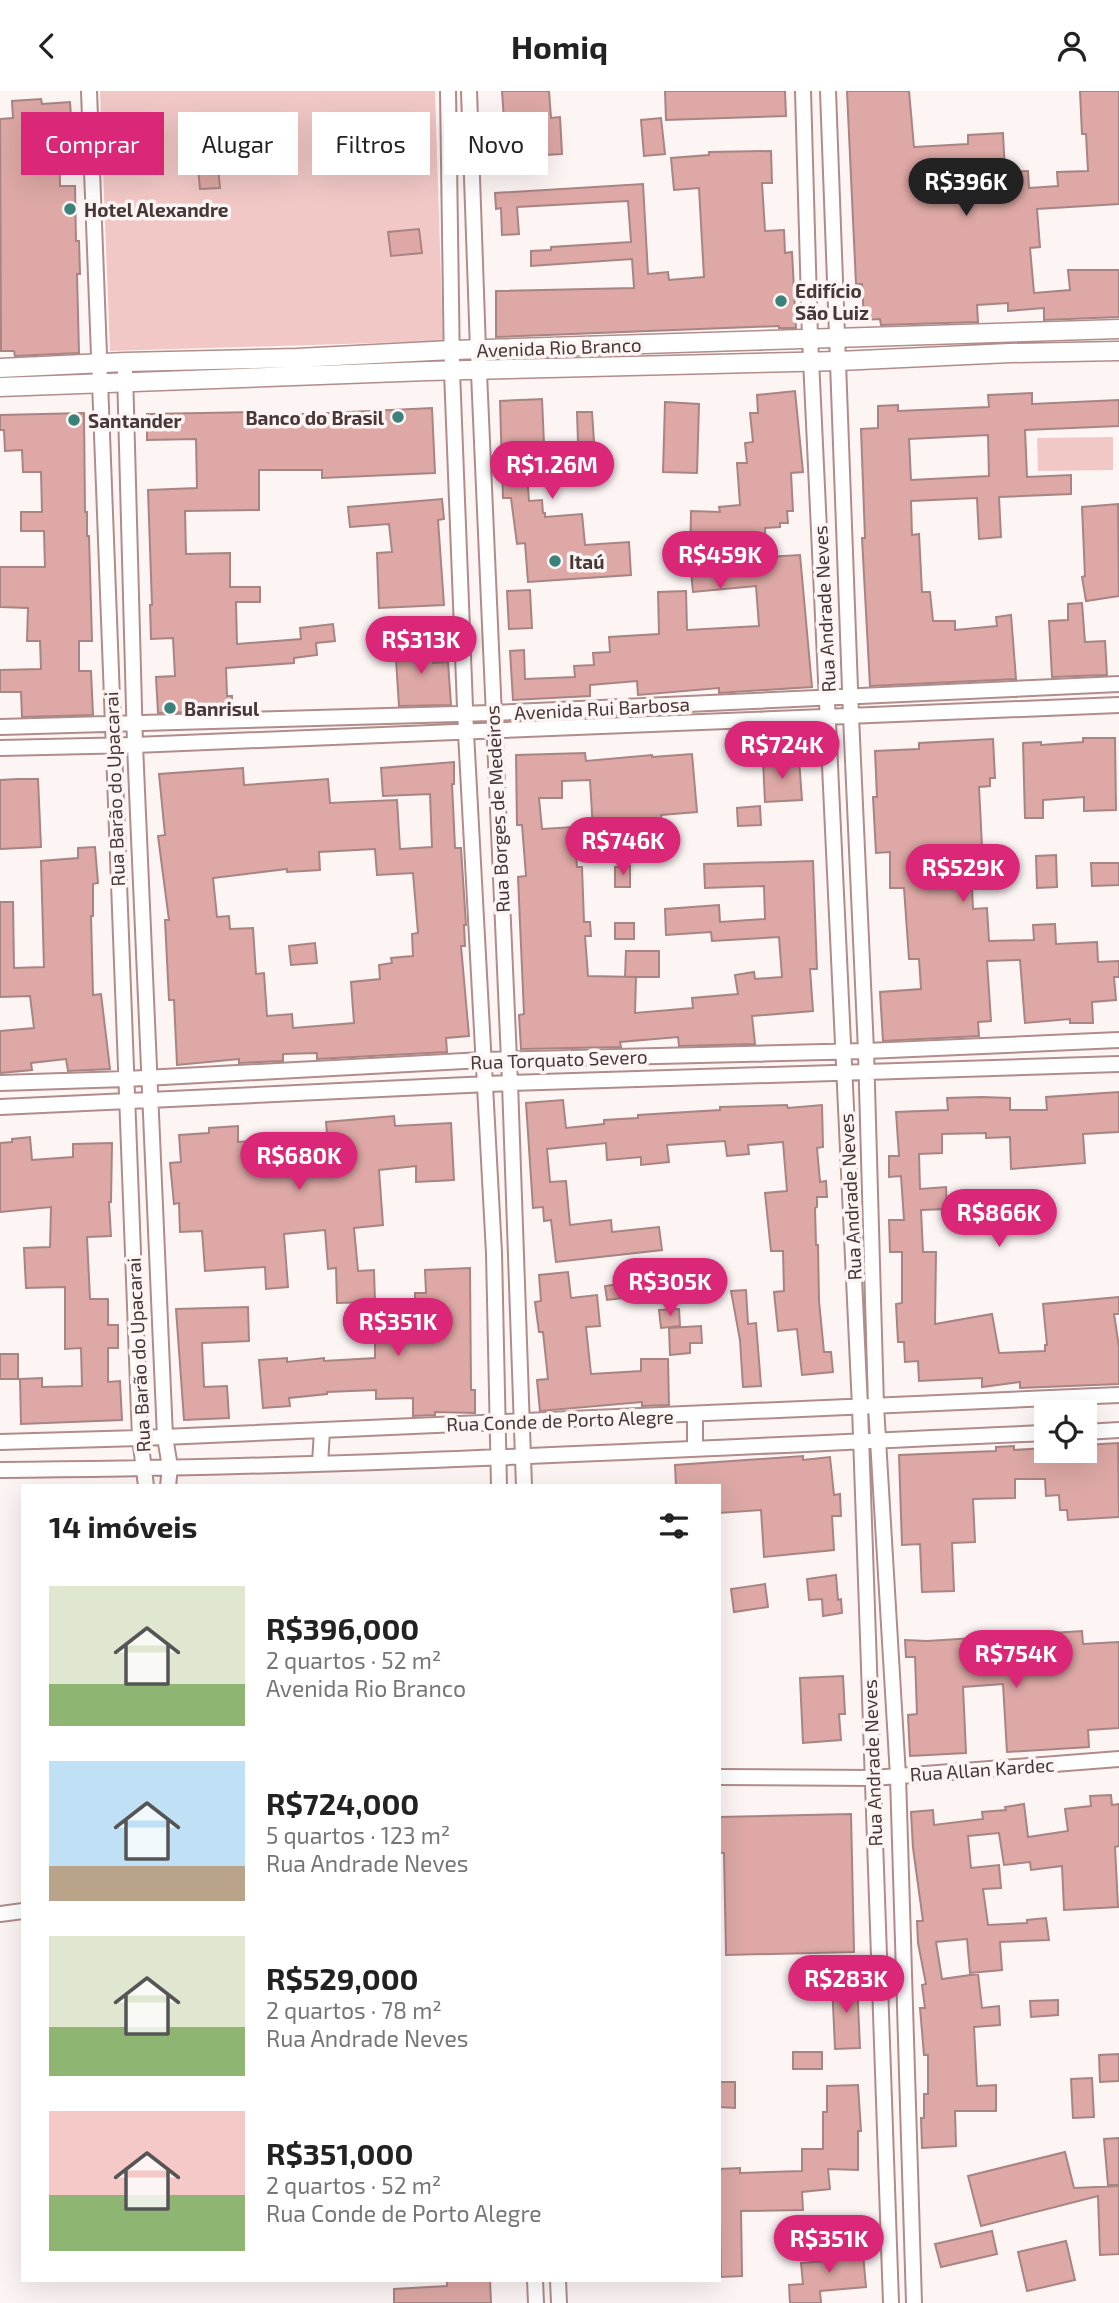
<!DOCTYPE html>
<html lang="pt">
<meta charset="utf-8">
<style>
:root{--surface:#fff;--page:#f6f6f6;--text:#222;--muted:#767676;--accent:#db2777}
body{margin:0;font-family:"Exo 2",sans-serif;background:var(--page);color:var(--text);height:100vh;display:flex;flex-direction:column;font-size:26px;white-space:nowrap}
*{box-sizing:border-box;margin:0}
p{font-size:23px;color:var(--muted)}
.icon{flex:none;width:38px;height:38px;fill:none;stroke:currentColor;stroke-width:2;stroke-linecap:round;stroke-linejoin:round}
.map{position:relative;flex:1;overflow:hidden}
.side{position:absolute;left:21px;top:1393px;width:700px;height:798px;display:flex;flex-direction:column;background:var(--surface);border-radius:0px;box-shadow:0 7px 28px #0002}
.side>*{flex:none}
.banner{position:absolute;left:21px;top:21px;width:700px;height:63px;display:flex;gap:14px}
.tools{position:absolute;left:1034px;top:1309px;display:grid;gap:14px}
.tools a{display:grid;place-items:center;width:63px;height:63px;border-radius:0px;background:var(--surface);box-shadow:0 7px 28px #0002;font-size:35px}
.price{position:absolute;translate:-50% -60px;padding:0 16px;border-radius:24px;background:var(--accent);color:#fff;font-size:23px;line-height:46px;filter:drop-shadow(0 2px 4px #0008)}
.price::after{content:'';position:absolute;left:50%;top:42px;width:21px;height:16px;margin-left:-10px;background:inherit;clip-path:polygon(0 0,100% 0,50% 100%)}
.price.on{background:#222;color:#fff}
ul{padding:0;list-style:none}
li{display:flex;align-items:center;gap:21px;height:175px;padding:0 28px}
li span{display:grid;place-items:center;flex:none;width:196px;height:140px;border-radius:0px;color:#555}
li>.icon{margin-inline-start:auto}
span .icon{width:84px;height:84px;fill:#fffc;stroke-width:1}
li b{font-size:30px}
h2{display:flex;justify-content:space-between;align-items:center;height:84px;padding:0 28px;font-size:30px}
.pill{padding:0 24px;border-radius:0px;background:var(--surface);box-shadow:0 7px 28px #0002;font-size:24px;line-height:63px}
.pill.on{background:var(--accent);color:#fff}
header{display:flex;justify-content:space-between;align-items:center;height:91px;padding:0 28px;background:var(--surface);font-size:32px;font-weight:700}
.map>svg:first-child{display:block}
.green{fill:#f1c8c6}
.building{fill:#dda8a5;stroke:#a88482;stroke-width:2;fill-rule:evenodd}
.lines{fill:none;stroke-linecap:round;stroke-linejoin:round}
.minor-casing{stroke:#b08c8a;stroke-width:18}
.tertiary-casing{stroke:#b08c8a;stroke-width:21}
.minor{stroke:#fff;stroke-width:14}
.tertiary{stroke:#fff;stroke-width:18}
.poi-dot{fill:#3b827b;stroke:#fdf4f4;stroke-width:2.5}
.labels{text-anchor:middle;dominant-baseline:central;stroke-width:7;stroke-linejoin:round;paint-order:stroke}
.poi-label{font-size:19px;font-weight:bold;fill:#473837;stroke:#fdf4f4;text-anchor:start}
.street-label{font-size:19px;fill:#473837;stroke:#fdf4f4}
</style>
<header><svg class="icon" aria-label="back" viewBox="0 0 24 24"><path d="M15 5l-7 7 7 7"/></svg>Homiq<svg class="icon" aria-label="person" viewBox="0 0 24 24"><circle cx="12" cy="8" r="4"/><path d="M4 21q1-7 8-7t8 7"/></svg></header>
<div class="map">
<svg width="1119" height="2212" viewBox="0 0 1119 2212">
<rect width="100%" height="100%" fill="#fdf4f4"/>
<path class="green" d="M100,0H435L443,250L110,260Z
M1113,346V379L1038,380L1037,347Z"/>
<path class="building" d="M502,0H549L551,27L560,26L562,63L490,67L489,30L504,29Z
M665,0H785L786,25L666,29Z
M847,0H909L914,56L968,53V44L1003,42L1005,81L1028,80L1029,97L1058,95L1057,81L1088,80L1086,43H1082L1080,0H1119V113L1037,118L1040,156L1030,157L1034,202L1070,199L1068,179H1119V226L1044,229V217L1008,220V212L977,214L978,231L881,234L880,228L864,229L862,193H856Z
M41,8L42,13L70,11L72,40L59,41L60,95H75L76,150H79L80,183H77L79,262L15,265L14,260H1L0,28L13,27L12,10Z
M661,27L665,63L644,65L641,29Z
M771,60L772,92H762L765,140L784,139L785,162L792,161L796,237H779V235L496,246V200L634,197L632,168L531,175V160L551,159V156L631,151L628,110L517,116L519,143L502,144L501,117L496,118L495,102L643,93L648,183L668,181L669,189L704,186L699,97L674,99L671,67L709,64V61Z
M218,76L220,97L200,98L198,77Z
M419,138L422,162L391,165L388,141Z
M795,300L803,381L791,382L793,420H787L788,432H780V436L765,437L766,466L800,464L812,596L719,602V597L638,604L637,590L590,594V605L513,609L510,560L524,559L525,588L575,586L574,575L594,574L593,562L610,561L609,546L659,543L658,501L686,500L687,539L759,535L756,495L693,501L690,470L691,420L720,421L719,416L740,414L737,372H747L745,352L753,351L750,322H758L757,304Z
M1032,302V313L1119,309V335L1025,339L1027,386L1071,384V403L999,406L1001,446L979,448L977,407L911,410L912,444L919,443L922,501H930L933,530H955V539L997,535L996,526L1011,524L1016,588L870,595L862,447H865L861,338L878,337V315L898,314V320L989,316L988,304ZM988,344L989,385L911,389L909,348Z
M542,308L544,353L578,351L577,321H592L596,381L581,382L579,365L526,369L529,410L542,409L543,422H545V426L582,423L585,454L629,451L631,484L528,491L525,452L517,453L511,407H503L500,310Z
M665,311L699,313L697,382L663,381Z
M432,317L435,382L322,387V379H259V419L185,420L186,463L230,462V496H260V511H236L237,553L301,548L300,537L333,533L335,550L316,552L317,564L294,567V572L226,577L227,605H232V620L158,622L156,586L175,585L173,547L151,548L150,514H152L148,399L197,397L196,348L147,349V323L258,321V323H306Z
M84,322L85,421H87V445H89L92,550H79V580H91L93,624L22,626L21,601H0V579L41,578L40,550H27L28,517L0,516V476H45L44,440H21V421H42L41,381H23L22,359L5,360L4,339H0V324Z
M442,408L444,428L438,429L444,514L379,517L377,462L392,461L389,433L350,436L348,416Z
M1118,413L1119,505L1086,510L1082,486L1085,485L1082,416Z
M530,499L532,537L509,538L507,500Z
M1082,512L1085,551L1105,550L1107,584L1052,586L1049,530L1068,529V513Z
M432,551L433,572L448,571L451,614L399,615L395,553Z
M1083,647H1115L1116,719L1084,720V706L1043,709V727H1025L1023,652L1041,651V654L1083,651Z
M993,648L995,687H990V695L979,696L982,756L970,757L973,818L987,817L989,850L1034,849L1033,834L1055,833L1056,853L1097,851L1098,871L1119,870V886H1114L1116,909L1092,911L1093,932H1070V928L1025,932L1020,869L987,870L991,930L978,931L979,945L883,950L880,901L921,898L919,868H909L904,797H890V761L876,762L873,706H877L875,660L919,658V652Z
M585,662L586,670L652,664V666L692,663L697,721L661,724L662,734L593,739L590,689L562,690V707H539L542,738L574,736L577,776H582L584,831H590L591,845H585L588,885L636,886L635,922L693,917L692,907L738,903L735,884L754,881L755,888L782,886L779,846L712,850L711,841L666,844L665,818L719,814L720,831L765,828L764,795L705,797L704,773L813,770L817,878H810L813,920L752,925L755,953L679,955L678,946L620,951L621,956L521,958L519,924L524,923L518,786L526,785L522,734H517L516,664Z
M799,668L802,709L765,711L763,670Z
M454,671V693H452L455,757H461L466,834H464L465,855H461L469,945L446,947L447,961L317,968V962L283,963V970L239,972V968L177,974L174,909H169L165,829H169L158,745L165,744L159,683L243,677L244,694L328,688L330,712L397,709L400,758L432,756L430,703L383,705L381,677ZM375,758L377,784L413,782L418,842L412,843L413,865L391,867L392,872L379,874L380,888L351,891L354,932L293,937L292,923L267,925L264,882L256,883L253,837L230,838L229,825L217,826L213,787L287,778V781L320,779L319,761Z
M18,688H38L41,756L0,758V689Z
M760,715L761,734L738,735L737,717Z
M95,756L98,792L93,793V825H91L93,904L101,903L110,978L68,980L66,968L31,972L32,979L0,982V940L34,937L30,905L0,906V811H13L14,877L44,876L41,770L78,767V757Z
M1056,764L1057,796L1037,797L1036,765Z
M1091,772H1119V794L1092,795Z
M630,775V796H615V776Z
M615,832H634V848H615Z
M315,852L317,872L291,874L289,855Z
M626,860H659V886H625Z
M1119,1001V1041L1083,1043L1085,1072L1011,1078L1010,1046L986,1047V1042L942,1043V1062L919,1063L920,1098L946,1096L947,1118L921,1119L923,1161H936L935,1233L992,1223L999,1262L1045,1260V1254H1047L1043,1213L1119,1206V1223H1114L1119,1256V1293L1020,1297V1291L982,1296V1287L919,1290L918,1270L905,1271L904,1251H898L896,1213L902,1212V1161H890L889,1129H904L901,1085L889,1086V1065H899L896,1021L948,1019L947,1007L982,1006L1010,1007V1019H1047L1046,1006Z
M563,1009L566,1037L604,1033V1029L638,1027V1024L720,1019V1016L787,1014L788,1017L822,1014L823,1056L817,1057L820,1091L826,1090L827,1106H817V1116L815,1117L816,1154H818L819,1210L824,1261H831L833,1281L802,1284L797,1238L778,1240L774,1201L784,1200L783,1160H771L765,1102L787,1100L783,1051L748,1054L749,1063L727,1065L725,1050L667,1054L669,1071L641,1074V1066L607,1069L606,1052L547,1058L550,1091L566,1090L570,1134L611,1129L612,1141L659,1136L662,1159L556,1171L551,1129L544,1130L543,1116L533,1117L526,1012Z
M394,1025L395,1035L451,1032L454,1089L416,1091V1075L379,1079L383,1134L354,1137L358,1180L374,1179L375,1211L337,1212L336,1177L328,1178L325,1139L284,1143L288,1196L266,1198L265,1176L205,1180L202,1140L180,1141L179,1112L174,1113L170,1072L181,1071L179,1044L209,1042V1037L238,1035V1051L327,1043L326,1031Z
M30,1046L32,1069L73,1066V1053L112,1052L111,1111H109L111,1145L87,1146L90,1208H108V1234H118V1257H108V1291L120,1290L122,1329L21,1333L20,1288L42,1287V1296L82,1295L81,1257L65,1258V1196L26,1197L24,1157L50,1156L51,1116L0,1121V1052L12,1051V1048Z
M470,1177L471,1299H475V1322L435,1321V1324L413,1325V1307L376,1308V1299L327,1301V1303L289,1307L290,1315L263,1317L259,1269L287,1267V1271L324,1267V1270L375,1267V1246H407L406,1228H415V1202H426L425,1179Z
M568,1181L571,1207L597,1204L600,1235L586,1236L591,1283L641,1280V1268H668L669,1314L642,1315V1311L540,1320L537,1289L548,1288L543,1241H539L535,1211L541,1210L539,1184Z
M639,1190L641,1205L607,1209L605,1195Z
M746,1199L748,1233L756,1232L761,1295L743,1296L740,1249L731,1200Z
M248,1216L249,1250L202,1252L204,1296L227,1295L229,1327L184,1329L176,1218Z
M679,1218L680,1235L661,1237L659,1219Z
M701,1235L702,1252H690V1262L670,1264L669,1237Z
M0,1263H18V1288H0Z
M1118,1352L1119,1426L1068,1429L1067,1419H1060L1059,1404L1046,1405L1045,1388H1015V1407L973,1408L975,1451L952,1452L954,1500L922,1501L920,1453L902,1454L899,1364L996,1360V1356L1014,1355V1359L1046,1357V1360H1085V1354Z
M803,1365V1369L830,1366L834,1404L840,1403L841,1425H832L834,1459L764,1466L761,1419L719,1422V1395H676L675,1374Z
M836,1484L838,1509L841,1508L842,1522L823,1525L822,1508L809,1509L807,1488Z
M765,1493L768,1516L734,1521L731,1498Z
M1082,1540L1083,1553L1119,1551V1637L1088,1639L1089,1656L1007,1661L1003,1593L963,1596L966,1662L910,1665L908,1624L917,1623L915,1566H906L905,1549L927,1550Z
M843,1585L845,1623H839L841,1649L803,1652L800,1587Z
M1111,1704L1112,1714L1119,1713V1755L1115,1756L1118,1816L1064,1819L1062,1775L1031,1779L1030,1771L1004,1774L999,1742L968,1745L971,1777L999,1774L1001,1797L983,1798L988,1834L1027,1832V1829L1046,1827L1049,1849L1000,1851L1002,1879L970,1882L967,1848L936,1851L942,1888L978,1883L982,1917L999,1915L1000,1934L974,1936L977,1995L996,1994V2020H955L956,2055L922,2057L921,2027H924V2003H928V1964H924L920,1917H925L922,1894L926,1893L918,1852L917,1830H923L913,1757L911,1721L933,1719L934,1734L983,1728L982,1721L1006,1719L1005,1716L1024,1713L1028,1746L1068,1740L1065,1718L1091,1715L1090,1705Z
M851,1723L854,1861L726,1864L724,1762H719V1726Z
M857,1891L860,1957L835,1958L832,1892Z
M1058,1909V1924L1031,1926L1030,1910Z
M793,1961H822V1978H793Z
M1119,1963V1990L1100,1991L1099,1964Z
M1092,1987L1094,2026L1073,2027L1071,1988Z
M719,1991H735V2017L719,2016Z
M858,1994L861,2040H858V2079L828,2078L830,2098L802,2101L803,2119L741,2120L742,2185L721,2186L719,2078L740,2077V2082L802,2080V2058H823V2021H827V1995Z
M1119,2047V2094H1108L1104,2048Z
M1065,2061L1074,2097L1119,2095V2163L1100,2164L1098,2105L981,2135L968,2085Z
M992,2140L997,2163L941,2176L935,2153Z
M841,2149L844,2165L863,2163L866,2196L820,2200L821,2212H790L789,2194L803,2193L801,2172L826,2170V2167H829L827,2151Z
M1066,2150L1075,2189L1027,2200L1018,2161Z
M447,2189H490L491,2212H394V2198L447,2195Z"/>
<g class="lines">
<defs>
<path id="minor" d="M89,0C104,449 122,898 140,1347L146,1395
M448,0L452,280L466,642L494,1162L499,1395
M469,0L478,259L510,992L524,1395
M803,0L810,247L860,1316L891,2212
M828,0L851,625L866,960L876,1315L898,1685L914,2212
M125,281L135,654L165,1346L170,1376L168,1395
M0,636L492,622L1119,593
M0,657L135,654L1119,614
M0,992L126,988L483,969L866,960L1119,949
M0,1016L510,992L1119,973
M1048,1321V1307
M1085,1341L1119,1339
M0,1351L140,1347L1119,1304
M695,1358V1323
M320,1372L322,1340
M0,1379C349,1377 698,1357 1046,1342
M719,1686L873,1687L1119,1668
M0,1823L23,1820
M535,2189L536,2212
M558,2189L559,2212"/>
<path id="tertiary" d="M0,277L125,271L297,267L452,259L1119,238
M0,296L427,280L839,270L1010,262L1119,260"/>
</defs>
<use href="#minor" class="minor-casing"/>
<use href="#tertiary" class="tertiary-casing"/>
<use href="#minor" class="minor"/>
<use href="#tertiary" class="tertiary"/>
</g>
<g class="poi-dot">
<circle cx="70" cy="118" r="7"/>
<circle cx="781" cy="210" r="7"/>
<circle cx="398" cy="326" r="7"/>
<circle cx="74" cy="329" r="7"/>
<circle cx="555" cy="470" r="7"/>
<circle cx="170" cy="617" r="7"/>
</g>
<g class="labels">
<g class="poi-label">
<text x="84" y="118">Hotel Alexandre</text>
<text x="795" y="199">Edifício<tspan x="795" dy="22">São Luiz</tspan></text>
<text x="384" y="326" text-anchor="end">Banco do Brasil</text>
<text x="88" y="329">Santander</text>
<text x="569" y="470">Itaú</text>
<text x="184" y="617">Banrisul</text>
</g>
<g class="street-label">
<text transform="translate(559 256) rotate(-2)">Avenida Rio Branco</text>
<text transform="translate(824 518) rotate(-93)">Rua Andrade Neves</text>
<text transform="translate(602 617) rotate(-3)">Avenida Rui Barbosa</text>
<text transform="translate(114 698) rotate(-92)">Rua Barão do Upacarai</text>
<text transform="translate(497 718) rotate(-93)">Rua Borges de Medeiros</text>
<text transform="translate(559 968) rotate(-2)">Rua Torquato Severo</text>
<text transform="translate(850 1106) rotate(-93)">Rua Andrade Neves</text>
<text transform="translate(138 1264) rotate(-93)">Rua Barão do Upacarai</text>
<text transform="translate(560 1329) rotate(-2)">Rua Conde de Porto Alegre</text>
<text transform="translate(872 1672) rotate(-92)">Rua Andrade Neves</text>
<text transform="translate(982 1678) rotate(-4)">Rua Allan Kardec</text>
</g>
</g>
</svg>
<div class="tools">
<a><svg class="icon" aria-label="locate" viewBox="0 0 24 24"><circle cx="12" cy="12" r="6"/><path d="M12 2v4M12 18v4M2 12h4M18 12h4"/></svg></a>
</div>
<b class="price on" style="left:966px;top:127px">R$396K</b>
<b class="price" style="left:552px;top:410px">R$1.26M</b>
<b class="price" style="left:720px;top:500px">R$459K</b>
<b class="price" style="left:421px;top:585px">R$313K</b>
<b class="price" style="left:782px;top:690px">R$724K</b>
<b class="price" style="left:623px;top:786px">R$746K</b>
<b class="price" style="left:963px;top:813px">R$529K</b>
<b class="price" style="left:299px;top:1101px">R$680K</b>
<b class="price" style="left:999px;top:1158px">R$866K</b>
<b class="price" style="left:670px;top:1227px">R$305K</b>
<b class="price" style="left:398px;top:1267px">R$351K</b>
<b class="price" style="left:1016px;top:1599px">R$754K</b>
<b class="price" style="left:846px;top:1924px">R$283K</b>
<b class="price" style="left:829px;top:2184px">R$351K</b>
<div class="banner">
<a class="pill on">Comprar</a>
<a class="pill">Alugar</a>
<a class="pill">Filtros</a>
<a class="pill">Novo</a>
</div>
<section class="side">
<h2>14 imóveis<svg class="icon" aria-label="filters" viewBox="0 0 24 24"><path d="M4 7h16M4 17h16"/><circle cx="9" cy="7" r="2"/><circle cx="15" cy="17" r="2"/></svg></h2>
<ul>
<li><span style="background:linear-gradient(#dfe7d0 70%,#8fb573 0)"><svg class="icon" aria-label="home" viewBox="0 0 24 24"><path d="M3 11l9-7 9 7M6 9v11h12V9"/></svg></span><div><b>R$396,000</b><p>2 quartos · 52 m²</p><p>Avenida Rio Branco</p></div></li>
<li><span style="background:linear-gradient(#bfe0f5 75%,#b9a48a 0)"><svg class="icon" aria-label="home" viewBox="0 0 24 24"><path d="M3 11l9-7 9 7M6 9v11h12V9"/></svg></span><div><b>R$724,000</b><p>5 quartos · 123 m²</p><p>Rua Andrade Neves</p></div></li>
<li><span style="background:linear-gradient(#dfe7d0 65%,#8fb573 0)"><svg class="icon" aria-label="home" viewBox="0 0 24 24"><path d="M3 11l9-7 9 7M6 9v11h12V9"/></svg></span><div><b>R$529,000</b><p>2 quartos · 78 m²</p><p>Rua Andrade Neves</p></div></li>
<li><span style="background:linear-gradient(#f6c9c9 60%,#8fb573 0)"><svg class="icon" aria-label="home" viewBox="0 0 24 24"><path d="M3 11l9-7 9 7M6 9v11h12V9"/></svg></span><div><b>R$351,000</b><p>2 quartos · 52 m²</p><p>Rua Conde de Porto Alegre</p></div></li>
</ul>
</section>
</div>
